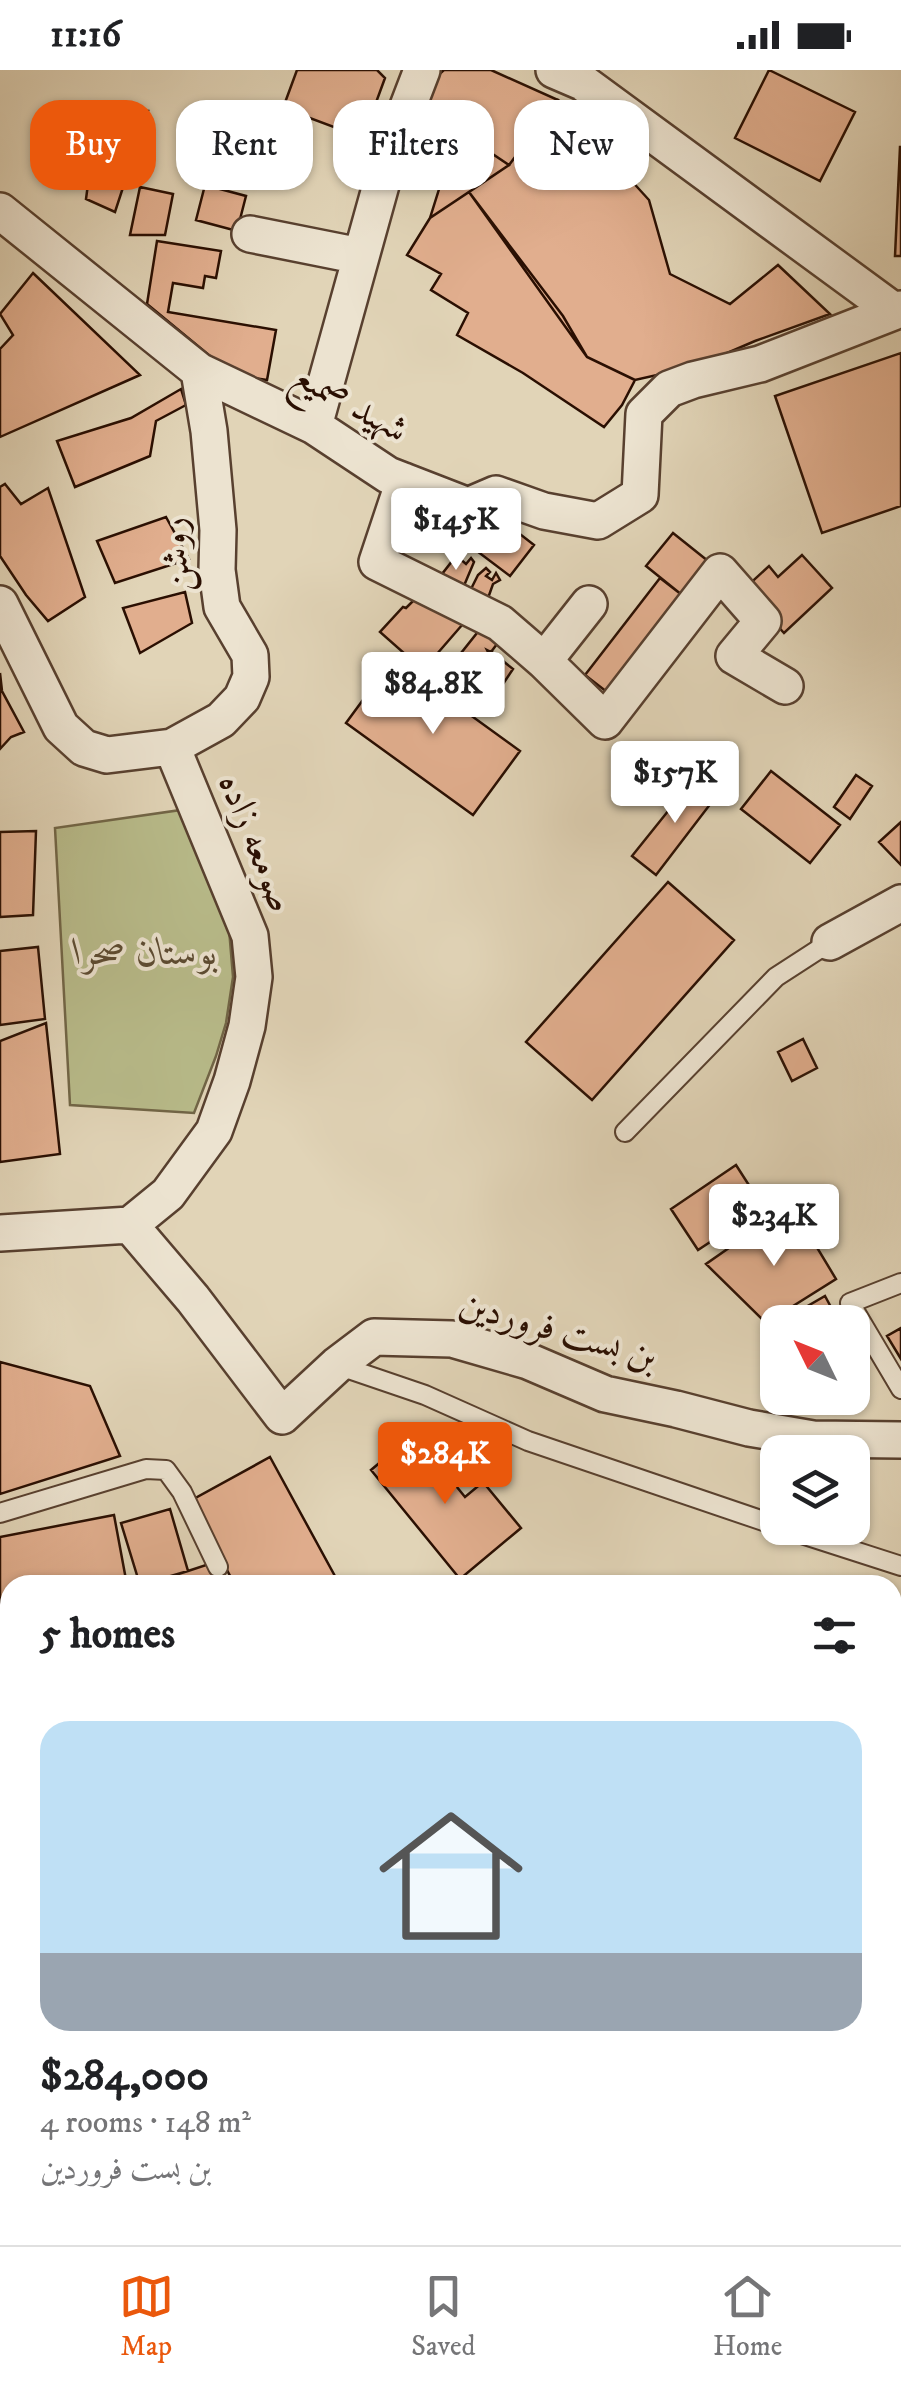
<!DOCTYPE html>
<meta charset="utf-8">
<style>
:root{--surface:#fff;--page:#f2f2f2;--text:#202124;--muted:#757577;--line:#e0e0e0;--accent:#ea580c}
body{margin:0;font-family:"IM FELL DW Pica",Amiri,serif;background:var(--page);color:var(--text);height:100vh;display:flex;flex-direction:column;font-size:38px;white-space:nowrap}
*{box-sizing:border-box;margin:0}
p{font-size:32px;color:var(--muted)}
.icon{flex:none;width:55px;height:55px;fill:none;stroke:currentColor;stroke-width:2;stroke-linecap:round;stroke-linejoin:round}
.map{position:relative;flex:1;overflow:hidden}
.sheet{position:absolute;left:0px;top:1505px;width:902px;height:670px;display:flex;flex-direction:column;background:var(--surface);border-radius:30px 30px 0 0;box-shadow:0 2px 8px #0004}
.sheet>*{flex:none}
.top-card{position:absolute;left:30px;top:30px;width:842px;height:90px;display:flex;gap:20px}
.needle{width:65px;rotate:313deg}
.controls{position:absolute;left:760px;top:1235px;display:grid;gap:20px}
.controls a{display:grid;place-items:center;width:110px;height:110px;border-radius:20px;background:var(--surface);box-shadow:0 2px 8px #0004;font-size:50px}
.price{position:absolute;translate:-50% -85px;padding:0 22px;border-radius:10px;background:#fff;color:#222;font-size:32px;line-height:65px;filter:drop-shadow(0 2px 5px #0008)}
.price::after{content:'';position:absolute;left:50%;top:60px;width:30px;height:22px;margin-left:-15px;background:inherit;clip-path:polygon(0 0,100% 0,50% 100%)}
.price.active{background:var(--accent);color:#fff}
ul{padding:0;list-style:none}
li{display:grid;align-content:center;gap:20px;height:530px;padding:0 40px}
li span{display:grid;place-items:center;height:310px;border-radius:30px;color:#555}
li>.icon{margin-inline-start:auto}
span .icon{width:180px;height:180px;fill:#fffc;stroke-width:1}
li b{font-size:42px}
h2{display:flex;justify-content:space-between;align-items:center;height:120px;padding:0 40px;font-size:42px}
.tag{padding:0 35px;border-radius:30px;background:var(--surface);box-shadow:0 2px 8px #0004;font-size:35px;line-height:90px}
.tag.active{background:var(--accent);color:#fff}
.status{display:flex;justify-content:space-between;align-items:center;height:70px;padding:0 50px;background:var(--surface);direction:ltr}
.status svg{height:28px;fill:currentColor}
.tab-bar{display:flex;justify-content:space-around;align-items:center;height:140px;border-top:2px solid var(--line);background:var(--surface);font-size:28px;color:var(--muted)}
.tab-bar a{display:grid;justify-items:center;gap:5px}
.tab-bar .active{color:var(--accent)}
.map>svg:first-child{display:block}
.green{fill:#b8bb8a;stroke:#716546;stroke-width:2.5}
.building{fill:#e1ae8e;stroke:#2a0f02;stroke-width:2.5}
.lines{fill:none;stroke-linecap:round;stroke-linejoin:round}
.lane-casing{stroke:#58402f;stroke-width:22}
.street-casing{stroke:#58402f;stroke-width:40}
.secondary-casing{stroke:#2a0f02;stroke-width:55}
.primary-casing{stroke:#2a0f02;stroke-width:60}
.lane{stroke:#ece3d0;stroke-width:18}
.street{stroke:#ece3d0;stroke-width:35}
.secondary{stroke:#ece3d0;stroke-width:50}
.primary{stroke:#e0ba7c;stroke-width:55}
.labels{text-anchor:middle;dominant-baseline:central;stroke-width:8;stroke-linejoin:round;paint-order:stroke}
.street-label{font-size:38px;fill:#2a0f02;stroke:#ece3d0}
.park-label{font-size:38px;font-style:italic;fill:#5c4b32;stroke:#ece3d0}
</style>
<div class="status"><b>11:16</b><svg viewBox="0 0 49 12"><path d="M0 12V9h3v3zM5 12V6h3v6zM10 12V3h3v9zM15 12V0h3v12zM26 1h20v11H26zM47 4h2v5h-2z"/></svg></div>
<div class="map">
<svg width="901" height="2175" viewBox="0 0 901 2175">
<rect width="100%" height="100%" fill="#e1d4b7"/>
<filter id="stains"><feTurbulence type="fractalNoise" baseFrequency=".002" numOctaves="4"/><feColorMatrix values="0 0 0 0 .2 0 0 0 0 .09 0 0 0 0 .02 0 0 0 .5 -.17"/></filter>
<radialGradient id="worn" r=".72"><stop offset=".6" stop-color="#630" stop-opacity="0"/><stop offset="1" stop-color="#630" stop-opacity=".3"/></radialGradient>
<path class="green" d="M181,740L229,859L233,907L226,953L216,986L194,1043L70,1035L55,758Z
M235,2165H258L309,2175H199Z"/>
<path class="building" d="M297,0H377L385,8L363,68L283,38Z
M444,0H491L558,30L509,95L411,29Z
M769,0L855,42L820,111L735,68Z
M411,29L509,95L430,148L440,116L389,86Z
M558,30L649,130L670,204L730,234L778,195L830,244L755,271L697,296L635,310L587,287L469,122L509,95Z
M98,39L148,41L115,142L86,129Z
M900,77H901V186H895Z
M205,115L246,126L237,161L196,150Z
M140,117L173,124L165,165H130Z
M469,122L563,246L587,287L635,310L622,335L604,357L523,303L457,265L468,243L431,220L441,204L407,185L430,148Z
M157,171L221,181L216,208L205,206L203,218L173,213L168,242L276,260L267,310L233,305L147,234Z
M33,203L140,305L0,367V279L13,265L0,244Z
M901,283V436L822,463L775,326Z
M181,319L186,335L156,351L150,386L75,417L57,371L131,348Z
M5,414L21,434L48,418L85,527L48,551L26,525L0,486V417Z
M489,440L534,475L510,506L465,472Z
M166,447L189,489L115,513L97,471Z
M673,463L708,491L682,525L646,496Z
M460,481L463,484L459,488L466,494L471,488L474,492L463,518L435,513Z
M802,485L832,518L784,563L744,519L769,496L778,507Z
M486,498L490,502L486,506L492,510L496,503L500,510L493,514L487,531L464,533L478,505Z
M660,508L682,525L607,622L585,605Z
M185,522L192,553L140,583L123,538Z
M421,523L469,547L423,600L380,562L403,537L406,538Z
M481,558L500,570L491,582L487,580L489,584L484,586L487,590L493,583L513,599L493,629L476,617L463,630L438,612Z
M393,589L520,681L473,745L346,653Z
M0,603L2,621L24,662L11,667L0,679Z
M771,701L840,755L810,793L741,739Z
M697,705L718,724L656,805L632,786Z
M856,705L872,716L850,749L834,737Z
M901,752V795L879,772Z
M36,761L33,845L0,847V762Z
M668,812L734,870L592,1030L526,972Z
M38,877L45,949L0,955V881Z
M46,953L60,1084L0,1092V971Z
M803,969L817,998L792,1011L778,982Z
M736,1095L763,1137L698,1180L671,1139Z
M798,1146L836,1209L766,1253L706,1194L759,1157L766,1168Z
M825,1226L839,1252H780Z
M901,1258V1289L887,1266Z
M0,1292L90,1316L120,1386L0,1424Z
M414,1364L465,1427L483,1412L521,1458L460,1509L371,1400Z
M270,1387L336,1508L323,1515H235L190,1431Z
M170,1439L188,1501L140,1515L121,1453Z
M114,1445L127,1515H10V1557L0,1559V1467Z
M209,1494L216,1515H143L188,1501Z"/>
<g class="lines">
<defs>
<path id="lane" d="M625,1062L776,907L830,872
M901,1213L850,1233L901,1319
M337,1295L425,1325L528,1371L778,1456
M0,1443L146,1399L166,1400L182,1422L218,1497
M783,1458L901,1496"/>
<path id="street" d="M554,0L582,12L894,241
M0,141L199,301L314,356L388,405L468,436L496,424L544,441L598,451L640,425L644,344L669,319L693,310L760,294L901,239
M250,164L360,186
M314,356L389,86L422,0
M404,411L377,492L500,553L544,591L605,651L720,502L763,551L734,586L785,616
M0,534L61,657L84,678L107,685L172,677L221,650L242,628L251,607L250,585L222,537L217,500L218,460L209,361L199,301
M544,591L589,534
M830,872L901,833
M130,1155L193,1229L282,1346L337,1295L374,1267L452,1269L528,1291L605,1324L676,1339L749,1358L813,1369L901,1370
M0,1163L130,1155L168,1124L214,1061L232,1011L247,956L254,907L250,866L172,677"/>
<path id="secondary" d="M892,2089L901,2092
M657,2165L697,2175
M0,2173L13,2165"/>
<path id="primary" d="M0,2048L10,2043
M0,2107L10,2103
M892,2133L901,2135
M841,2165L875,2175"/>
</defs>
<use href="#lane" class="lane-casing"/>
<use href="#street" class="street-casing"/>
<use href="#secondary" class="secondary-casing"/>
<use href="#primary" class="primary-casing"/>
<use href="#lane" class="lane"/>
<use href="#street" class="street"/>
<use href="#secondary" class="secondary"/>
<use href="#primary" class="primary"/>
</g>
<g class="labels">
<g class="street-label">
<text transform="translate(350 333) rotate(29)">شهید صمیع</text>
<text transform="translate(176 485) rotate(-94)">روشن</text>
<text transform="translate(256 773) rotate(68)">صومعه زاده</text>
<text transform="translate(558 1261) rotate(16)">بن بست فروردین</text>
</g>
<g class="park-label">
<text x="146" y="883">بوستان صحرا</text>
</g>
</g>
<rect width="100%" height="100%" filter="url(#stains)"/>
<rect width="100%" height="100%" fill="url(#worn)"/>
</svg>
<div class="controls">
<a><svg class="needle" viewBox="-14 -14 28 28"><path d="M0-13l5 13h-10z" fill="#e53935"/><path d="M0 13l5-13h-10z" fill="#757577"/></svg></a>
<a><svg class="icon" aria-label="layers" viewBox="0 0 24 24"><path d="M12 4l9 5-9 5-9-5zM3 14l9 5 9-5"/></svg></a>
</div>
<b class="price" style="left:456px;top:503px">$145K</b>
<b class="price" style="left:433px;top:667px">$84.8K</b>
<b class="price" style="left:675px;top:756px">$157K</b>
<b class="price" style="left:774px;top:1199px">$234K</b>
<b class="price active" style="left:445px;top:1437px">$284K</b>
<div class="top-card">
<a class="tag active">Buy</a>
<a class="tag">Rent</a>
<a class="tag">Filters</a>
<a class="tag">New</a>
</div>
<section class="sheet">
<h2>5 homes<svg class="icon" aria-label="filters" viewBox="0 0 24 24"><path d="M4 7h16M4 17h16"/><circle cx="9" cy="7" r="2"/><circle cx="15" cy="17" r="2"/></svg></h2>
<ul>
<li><span style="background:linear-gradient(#bfe0f5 75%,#9aa5b1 0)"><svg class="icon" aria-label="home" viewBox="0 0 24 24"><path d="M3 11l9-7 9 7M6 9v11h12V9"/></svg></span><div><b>$284,000</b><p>4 rooms · 148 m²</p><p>بن بست فروردین</p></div></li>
</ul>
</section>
</div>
<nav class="tab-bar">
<a class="active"><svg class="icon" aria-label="map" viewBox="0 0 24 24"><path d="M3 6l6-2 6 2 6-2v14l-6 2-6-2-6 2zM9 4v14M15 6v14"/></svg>Map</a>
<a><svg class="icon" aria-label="saved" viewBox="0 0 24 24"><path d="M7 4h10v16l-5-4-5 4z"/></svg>Saved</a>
<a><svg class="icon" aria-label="home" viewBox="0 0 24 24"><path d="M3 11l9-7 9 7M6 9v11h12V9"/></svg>Home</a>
</nav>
